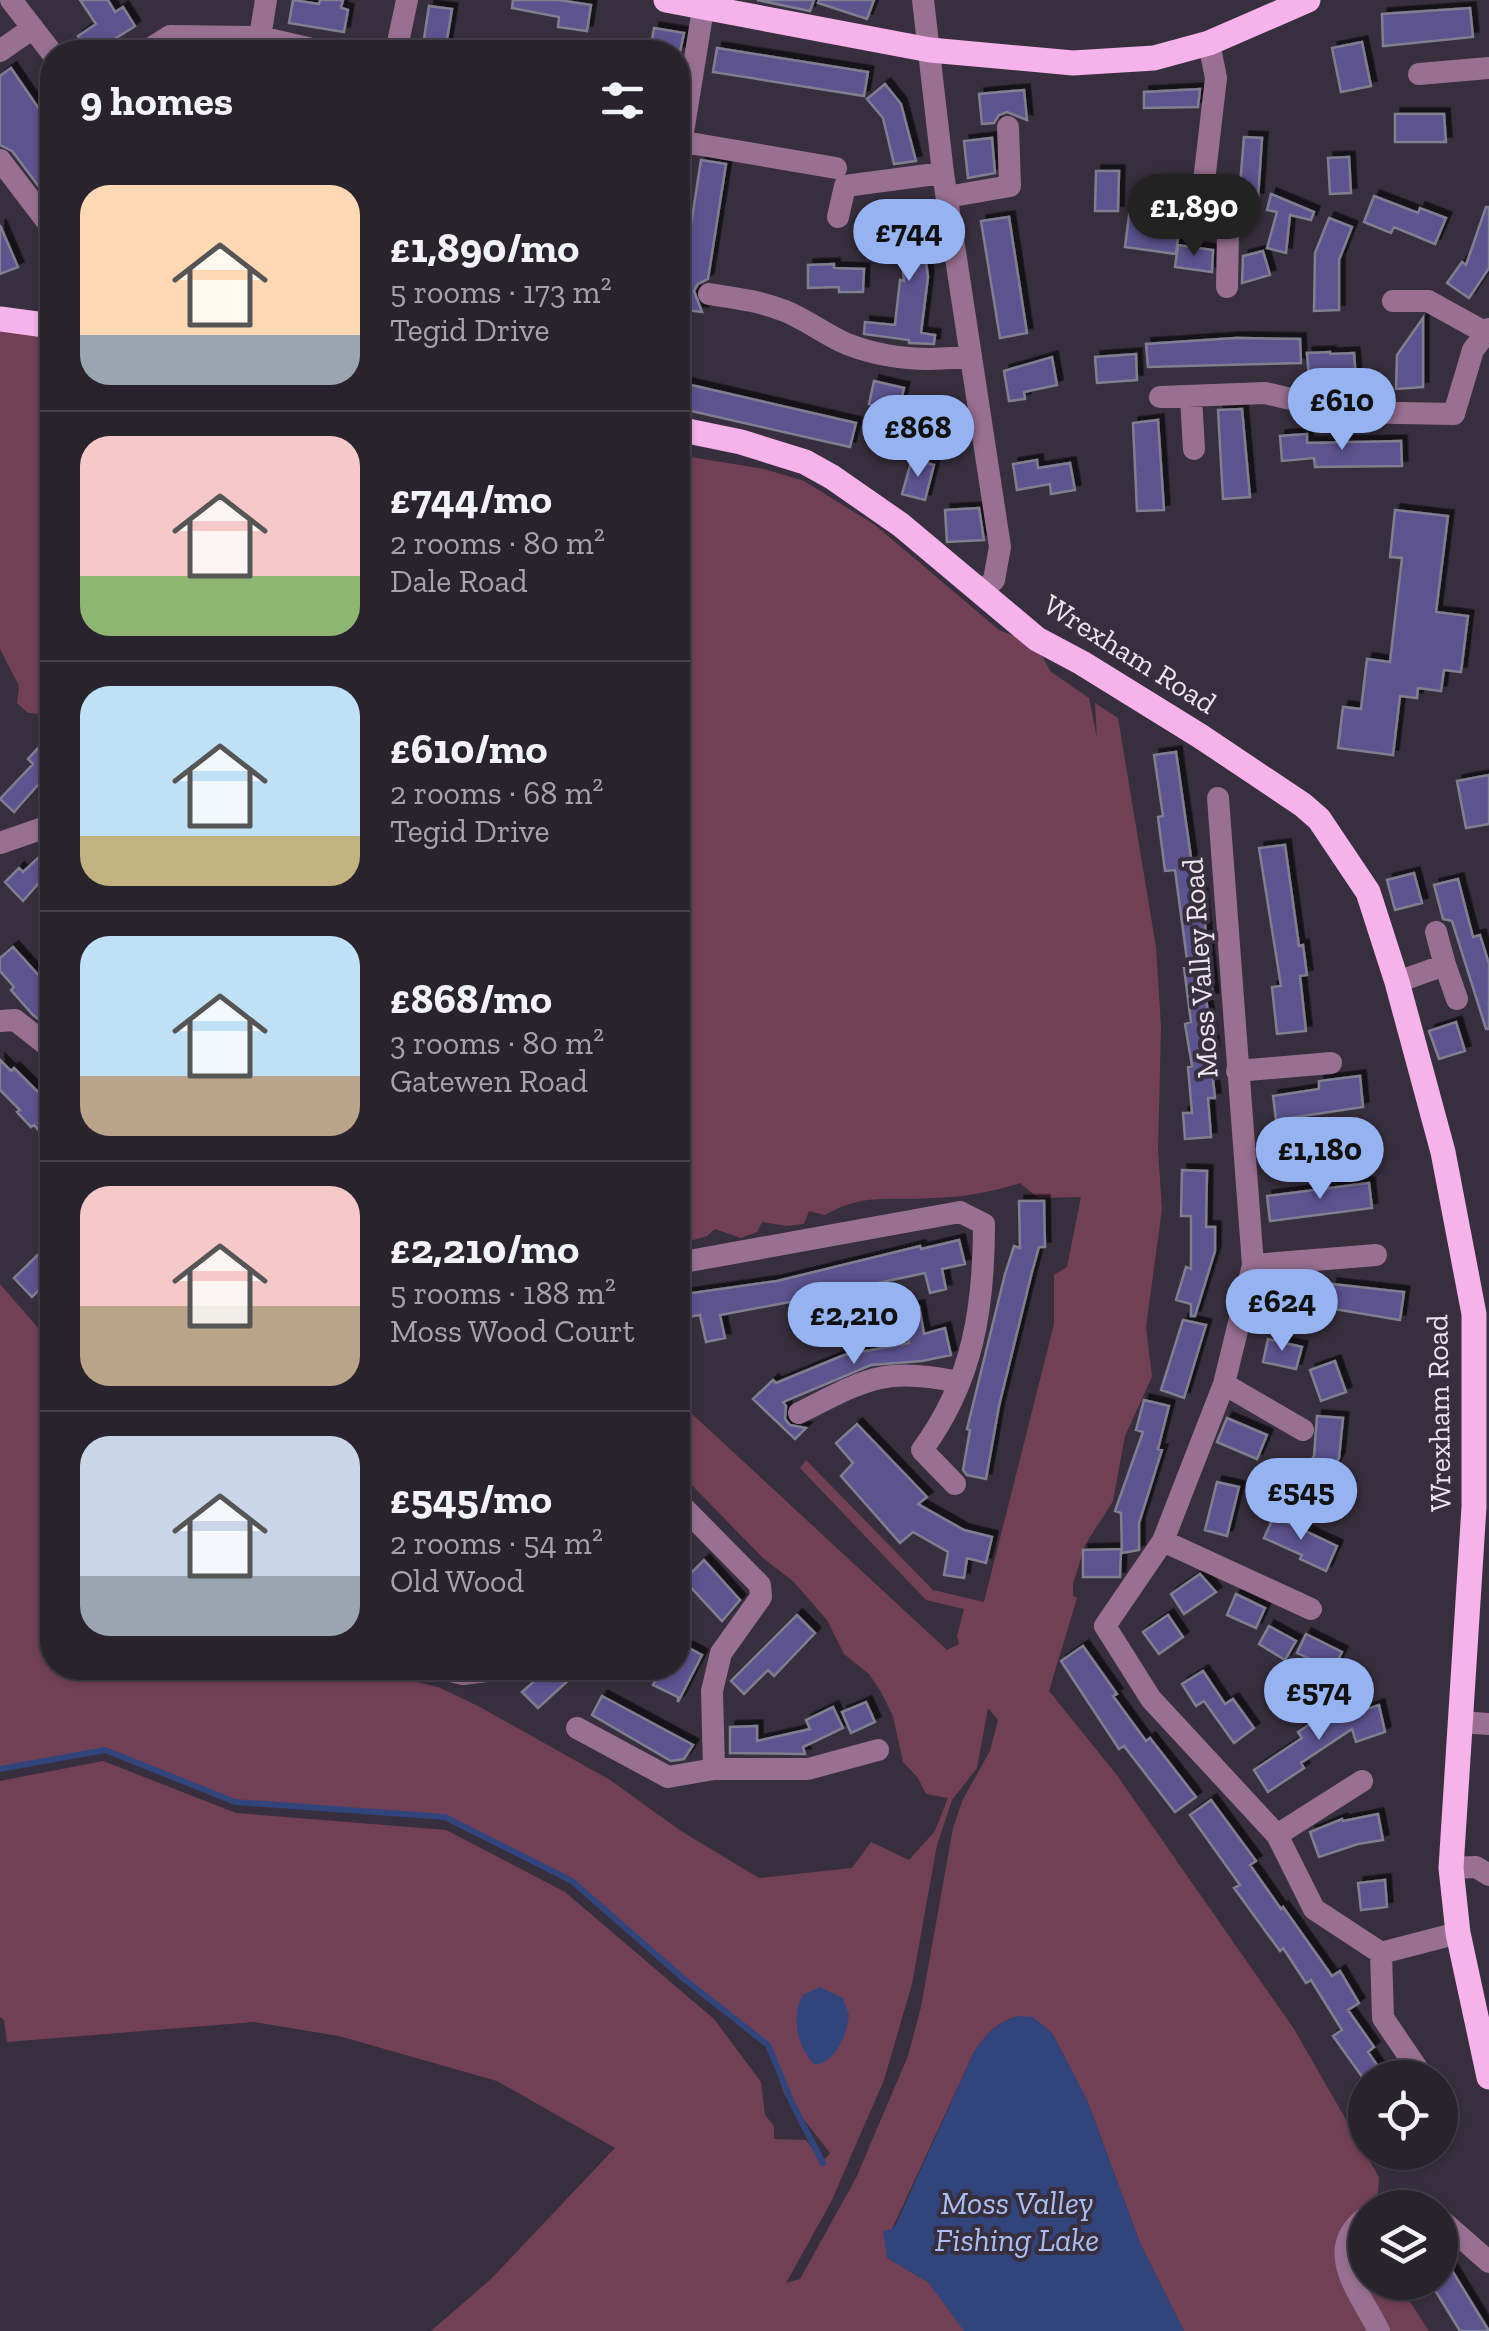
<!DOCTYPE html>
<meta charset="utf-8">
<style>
:root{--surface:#29232e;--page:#352f3a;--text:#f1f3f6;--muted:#a5a4aa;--line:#45404a;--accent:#95b2f1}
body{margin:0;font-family:"Zilla Slab",serif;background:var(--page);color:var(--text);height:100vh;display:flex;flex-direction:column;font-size:38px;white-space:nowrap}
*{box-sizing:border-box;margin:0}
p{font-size:32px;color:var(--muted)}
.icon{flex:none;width:55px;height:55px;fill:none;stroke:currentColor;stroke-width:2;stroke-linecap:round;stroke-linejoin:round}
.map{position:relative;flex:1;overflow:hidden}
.panel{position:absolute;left:40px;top:40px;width:650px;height:1640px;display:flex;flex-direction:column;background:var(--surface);border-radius:40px;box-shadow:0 2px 8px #0004,0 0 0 2px var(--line)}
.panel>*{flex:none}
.buttons{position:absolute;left:1348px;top:2060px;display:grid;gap:20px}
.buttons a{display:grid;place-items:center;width:110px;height:110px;border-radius:50%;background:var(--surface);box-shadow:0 2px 8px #0004,0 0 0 2px var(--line);font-size:50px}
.price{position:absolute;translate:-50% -85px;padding:0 22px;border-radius:35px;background:var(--accent);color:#111;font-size:32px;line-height:65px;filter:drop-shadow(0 2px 5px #0008)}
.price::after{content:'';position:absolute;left:50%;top:60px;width:30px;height:22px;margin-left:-15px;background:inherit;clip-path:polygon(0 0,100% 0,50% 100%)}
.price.on{background:#222;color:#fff}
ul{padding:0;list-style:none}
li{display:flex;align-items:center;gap:30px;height:250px;padding:0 40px}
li+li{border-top:2px solid var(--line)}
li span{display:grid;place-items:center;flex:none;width:280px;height:200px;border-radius:30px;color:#555}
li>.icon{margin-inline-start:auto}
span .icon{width:120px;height:120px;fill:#fffc;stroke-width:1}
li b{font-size:42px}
h2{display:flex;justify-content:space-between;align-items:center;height:120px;padding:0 40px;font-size:42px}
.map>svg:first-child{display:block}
.green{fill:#724055;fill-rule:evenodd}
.water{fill:#31447c}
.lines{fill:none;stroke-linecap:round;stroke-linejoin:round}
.stream{stroke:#31447c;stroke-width:6}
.building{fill:#5b528f;stroke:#807f90;stroke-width:2.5;filter:url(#shadow)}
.minor{stroke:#997092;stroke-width:22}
.major{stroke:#f6b2eb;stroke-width:25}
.labels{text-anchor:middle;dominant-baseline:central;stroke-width:8;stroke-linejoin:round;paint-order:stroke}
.street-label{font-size:30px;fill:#eae5ee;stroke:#372f3d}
.water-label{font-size:32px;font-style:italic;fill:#aabef2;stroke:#372f3d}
</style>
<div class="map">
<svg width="1489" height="2331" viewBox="0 0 1489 2331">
<defs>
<filter id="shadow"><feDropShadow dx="5.5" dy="-5.5" stdDeviation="0" flood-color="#0009"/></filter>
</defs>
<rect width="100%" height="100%" fill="#372f3d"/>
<path class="green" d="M0,328L52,336V730L41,714L28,713L17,703L19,686L0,649Z
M678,455L764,469L804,481L875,525L999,630L1035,644L1051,672L1089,698L1097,738L1095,703L1118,718L1156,947L1161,1026L1158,1151L1162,1209L1146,1327L1152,1377L1125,1436L1113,1501L1085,1545L1073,1584V1596L1077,1598L1049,1691L1116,1774L1294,2029L1379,2177L1377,2207L1365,2208V2282L1398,2283L1429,2331H1184L1140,2243L1087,2100L1052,2033L1018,2016C996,2023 987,2033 974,2052L892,2229L887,2258L928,2282L965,2331H431L491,2279L615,2148L497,2081L339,2036L254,2022L7,2042L4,2020L0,2017V1781L103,1761L236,1813L446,1830L565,1892L714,2019L761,2082L765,2115L774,2126V2139L806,2140L823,2162L830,2153L784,2094L768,2044L694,1987L572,1881L445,1817L235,1802L105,1751L0,1767V1284L52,1344V1668H305L393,1676L438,1687L478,1706L610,1780L681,1831L759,1878L852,1868L871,1842L909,1860L935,1831L948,1798L926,1794L918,1778L903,1762L893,1716L881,1692L869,1674L844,1654L827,1620L793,1581L763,1558L678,1471V1401L947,1650L959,1644L957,1636L964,1609L926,1600L800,1468L806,1460L933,1590L984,1602L1054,1324V1275L1067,1267L1081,1197L1038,1198L1020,1183C992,1192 963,1197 933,1198C890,1201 864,1192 825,1215L809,1211L804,1224L786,1226L762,1222L757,1232L741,1238L715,1229L707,1236L690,1241L678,1225ZM988,1708L998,1720L990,1751L963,1799L953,1828L921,2007L908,2056L856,2178L800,2279L786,2283L831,2202L884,2080L912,1984L937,1845L952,1800L977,1768Z"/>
<path class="water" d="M820,1987L843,1998L849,2015C846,2036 837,2061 815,2065C798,2049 790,2017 803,1995Z
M1018,2016L1033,2017L1052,2033L1087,2100L1140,2243L1184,2331H964L928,2282L887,2258L883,2231L892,2229L896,2224L974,2052C987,2033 996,2023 1018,2016Z"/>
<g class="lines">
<path class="stream" d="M0,1769L105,1750L235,1802L445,1817L572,1881L684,1979L768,2045L793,2105L823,2163"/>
</g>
<path class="building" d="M80,0H108L115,12L123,7L135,26L94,52H89L78,36L96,24Z
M293,0L319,4L320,0H343L341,8L348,10L344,32L289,23Z
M513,0H559L591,5L587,31L558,27L559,17L512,8Z
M757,0H814L810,11Z
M819,0H874L867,19L818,3Z
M429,6L452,9L445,52H422Z
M1470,8L1473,37L1383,46L1382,14Z
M654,28L684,33L680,52H650Z
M1362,42L1371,86L1341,92L1332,48Z
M717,48L868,72L864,96L713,72Z
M11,68L52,128V204L12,151L0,145V76Z
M885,84L901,104L916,161L894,164L883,118L867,99Z
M1200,89L1198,107L1144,108V92Z
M1024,90L1027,120L1007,112L999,115L994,123L982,124L979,94Z
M1395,114H1444L1446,142H1395Z
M1244,137L1262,138L1258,198L1239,197Z
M992,138L995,173L968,178L964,141Z
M1349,157L1351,193L1330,194L1328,158Z
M701,160L726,164L708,279L698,284L694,291L702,312L678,309Z
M1096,171H1119L1118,211H1095Z
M1271,194L1314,212L1311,220L1290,215L1286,253L1267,248L1277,212L1267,210Z
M1374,196L1418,213L1420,208L1446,218L1435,244L1394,227L1391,233L1364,222Z
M1131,200L1182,207L1176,254L1125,247Z
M919,207L928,277L921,333L935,335L934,344L909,343V340L864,334L865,322L895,325L900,280L904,281L896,209Z
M1486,207H1489V268L1469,298L1447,283L1462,262L1466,265Z
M1009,217L1027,333L1000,338L981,221Z
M1329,218L1352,227L1339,260V310L1314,311L1315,253Z
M0,225L18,267L0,274Z
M1178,245L1213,250L1212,272L1175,267Z
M1263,251L1270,275L1242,283L1243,256Z
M834,264V268L864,269L863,292H839V287L808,288V265Z
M1423,318V387L1396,389L1397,355Z
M1236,338L1300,339L1301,363L1148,367L1146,344Z
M1330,352V354L1354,353L1356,379L1309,378L1307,353Z
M1136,354L1137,380L1097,383L1095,357Z
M1052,357L1057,385L1024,392L1025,399L1009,401L1004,371Z
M874,381L904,388L898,412L869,404Z
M678,382L856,423L850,447L678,408Z
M1242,409L1250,497L1223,499L1218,410Z
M1158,420L1164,510L1137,511L1133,423Z
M1307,434V443L1401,441L1402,466L1315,467L1314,458L1282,461L1280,436Z
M912,459L934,465L925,500L902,494Z
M1037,460L1038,468L1070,463L1075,490L1051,494L1050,484L1017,490L1013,464Z
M979,508L984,540L947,542L945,510Z
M1395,510L1448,516L1436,612L1468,616L1461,672L1444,670L1441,691L1418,688L1417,698L1400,696L1393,755L1338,748L1343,707L1361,709L1367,659L1390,662L1402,558L1390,557Z
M52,733V769L14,812L0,799L33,764L28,759Z
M1176,752L1194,879L1200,878L1213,998L1206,999L1214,1051L1210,1052L1215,1098H1208L1211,1137L1185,1139L1183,1113H1192L1188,1067L1192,1066L1185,1024L1191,1022L1184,968L1188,967L1175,870L1165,871L1158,817L1163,816L1154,755Z
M1489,775V824L1466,828L1457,781Z
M52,845V868L23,901L5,882L19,868L23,872Z
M1285,845L1299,946L1303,945L1307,975L1300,976L1306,1031L1277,1034L1272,987L1281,986L1259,848Z
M1414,873L1422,903L1395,910L1387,880Z
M1458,879L1473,937L1480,935L1489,964V1029H1486L1452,921L1443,919L1434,885Z
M13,947L52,990V1030L33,1015L11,990L14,987L0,971V958Z
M1456,1022L1465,1051L1439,1059L1429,1031Z
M0,1060L11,1071L14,1068L52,1106V1145L34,1125L31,1127L17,1112L20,1110L0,1090Z
M1360,1076L1363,1107L1276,1120L1273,1096L1319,1089V1081Z
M1182,1170L1207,1171L1206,1227H1215V1251L1195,1316H1191V1304L1176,1300L1186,1267L1191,1269V1216H1181Z
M1369,1183L1372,1208L1270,1221L1267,1196Z
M1019,1201H1044L1045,1247H1039L1032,1272L999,1406L986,1479L967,1475L963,1470L970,1430L967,1429L1005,1274L1014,1246L1020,1248Z
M959,1240L965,1264L942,1269L946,1289L930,1293L925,1273L811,1297V1300L791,1305L790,1302L720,1315L725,1338L706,1342L700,1315L682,1318L678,1295L777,1281L920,1246L921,1249Z
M52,1241V1277L32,1297L14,1278Z
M1269,1279L1291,1280L1290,1310H1268Z
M1332,1284L1404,1292L1400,1320L1328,1308Z
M919,1306L924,1334L945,1328L951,1355L922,1361L871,1365L783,1402L786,1406L785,1419L790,1425L806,1428L795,1439L753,1399L773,1380L776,1383L844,1355L909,1343L903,1309Z
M1183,1320L1206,1325L1184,1398L1161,1390Z
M1268,1339L1302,1347L1296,1369L1263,1362Z
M1335,1361L1346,1392L1321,1401L1310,1370Z
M1144,1400L1169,1406L1158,1449L1162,1450L1139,1523V1550L1122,1553L1121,1513L1115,1511L1143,1432L1136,1430Z
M1317,1416L1343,1418L1339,1458L1318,1495L1298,1483L1314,1456Z
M1227,1418L1267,1435L1257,1459L1217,1442Z
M857,1424L927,1497L918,1504L964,1530L992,1537L986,1563L967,1558L964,1578L944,1575L948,1552L913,1532L900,1543L841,1476L853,1463L836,1443Z
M1217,1482L1239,1487L1227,1536L1205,1530Z
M1274,1516L1337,1546L1326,1571L1300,1559L1302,1555L1264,1538Z
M1121,1549L1120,1577H1083V1550Z
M704,1560L740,1600L722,1621L684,1580Z
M1200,1574L1216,1592L1184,1614L1171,1594Z
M1236,1594L1265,1608L1256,1628L1227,1615Z
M797,1615L815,1633L774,1676L768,1670L744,1694L731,1681Z
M1168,1615L1183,1637L1159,1654L1143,1632Z
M1269,1626L1296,1641L1285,1660L1259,1644Z
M1306,1634L1342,1652L1333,1670L1297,1653Z
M678,1642L702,1655L678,1702V1697L653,1685L662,1668H678Z
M1083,1646L1117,1694L1113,1696L1146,1741L1150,1738L1196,1797L1175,1812L1124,1746L1119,1749L1061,1661Z
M549,1668H582L538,1708L522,1692Z
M1203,1671L1225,1704L1233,1699L1254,1728L1234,1743L1204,1701L1196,1706L1182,1684Z
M602,1696L693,1745L684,1759L671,1761L592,1715Z
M866,1702L875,1722L851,1733L842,1712Z
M1379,1705L1385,1732L1356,1742L1352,1729L1301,1763L1304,1768L1268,1792L1254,1770L1302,1738L1298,1732L1325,1714L1329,1721Z
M833,1707L843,1728L803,1747L805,1754L730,1753V1727L757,1726V1741L810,1729L806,1720Z
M1211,1800L1256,1861L1250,1865L1281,1909L1283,1907L1332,1976L1340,1971L1359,2003L1348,2010L1374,2047L1368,2052L1386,2078H1363L1333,2036L1342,2030L1311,1980L1306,1983L1283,1948L1280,1951L1234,1888L1240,1885L1190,1815Z
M1378,1814L1383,1840L1358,1844L1319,1857L1310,1832L1342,1819L1343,1821Z
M1385,1880L1387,1907L1361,1910L1358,1883Z
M1440,2251L1489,2331H1460L1430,2282H1440Z"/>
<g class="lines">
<path class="minor" d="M11,0L52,53
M266,0L260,37L325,52
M923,0L943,173L1000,547L994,580L982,592
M1209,43L1216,78L1203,190L1228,233L1227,287
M0,51L33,28
M145,52L170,36L260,37
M396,52L407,0
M1419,74L1489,68
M678,141L836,168
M0,160L52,228
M678,163L703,9
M947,197L1010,186L1008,127
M838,217L845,186L943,173
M709,294C735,298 760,301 785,311C807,320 826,335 847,344C888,360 928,362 971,356
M1393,301H1428L1486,333
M1160,397L1265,393L1346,412L1454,414L1473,350L1489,329
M1191,398L1194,449
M1218,798L1253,1265L1224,1384L1163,1541L1105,1626L1151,1699L1277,1835L1314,1909L1381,1953
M0,843L52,825
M1436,932L1445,965
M1397,982L1445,965L1457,999
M0,1021L15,1020L52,1049
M1237,1071L1331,1063
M678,1263L960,1212L984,1224C984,1308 973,1381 922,1450L955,1484
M1253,1265L1376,1255
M1224,1384L1303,1430
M799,1413C865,1380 883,1366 958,1382
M678,1502L760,1585L761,1597L721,1653L712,1691L714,1769H808L878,1750
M1163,1541L1311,1609
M438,1668L463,1674L511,1668
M1459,1722L1489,1724
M577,1728L668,1777L714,1769
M1277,1835L1362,1781
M1451,1868L1476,1867L1489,1875
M1421,2074L1383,2018L1381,1953L1458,1933
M1365,2218C1322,2251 1361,2294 1379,2331
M1440,2219L1489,2262"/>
<path class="major" d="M666,0L930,50L1073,63L1154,58L1209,43L1308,0
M0,319L52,326
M678,429L741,442L805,462L832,477L901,525L1037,639L1082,663L1200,736L1303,805L1319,819L1368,892L1397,982L1443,1152L1474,1314V1507L1451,1868L1458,1933L1489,2077"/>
</g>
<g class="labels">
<g class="street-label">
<text transform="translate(1130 654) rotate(32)">Wrexham Road</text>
<text transform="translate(1200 968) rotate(-94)">Moss Valley Road</text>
<text transform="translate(1439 1413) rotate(-91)">Wrexham Road</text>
</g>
<g class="water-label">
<text x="1017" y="2203">Moss Valley<tspan x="1017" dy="37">Fishing Lake</tspan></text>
</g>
</g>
</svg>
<div class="buttons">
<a><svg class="icon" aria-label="locate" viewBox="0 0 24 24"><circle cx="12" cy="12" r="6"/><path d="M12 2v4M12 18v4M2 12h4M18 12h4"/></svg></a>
<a><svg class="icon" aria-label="layers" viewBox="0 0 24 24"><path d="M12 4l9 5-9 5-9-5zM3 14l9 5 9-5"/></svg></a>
</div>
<b class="price on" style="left:1194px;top:259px">£1,890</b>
<b class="price" style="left:909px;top:284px">£744</b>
<b class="price" style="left:1342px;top:453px">£610</b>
<b class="price" style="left:918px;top:480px">£868</b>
<b class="price" style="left:1320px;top:1202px">£1,180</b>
<b class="price" style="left:1282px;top:1354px">£624</b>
<b class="price" style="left:854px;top:1367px">£2,210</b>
<b class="price" style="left:1301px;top:1543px">£545</b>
<b class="price" style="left:1319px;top:1743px">£574</b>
<section class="panel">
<h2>9 homes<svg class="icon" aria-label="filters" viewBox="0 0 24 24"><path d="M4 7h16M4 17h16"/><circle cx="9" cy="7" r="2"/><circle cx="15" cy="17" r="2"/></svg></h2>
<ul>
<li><span style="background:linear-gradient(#ffd9b3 75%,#9aa5b1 0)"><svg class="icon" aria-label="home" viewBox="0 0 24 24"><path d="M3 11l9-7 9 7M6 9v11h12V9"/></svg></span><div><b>£1,890/mo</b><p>5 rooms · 173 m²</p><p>Tegid Drive</p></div></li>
<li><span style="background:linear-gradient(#f6c9c9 70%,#8fb573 0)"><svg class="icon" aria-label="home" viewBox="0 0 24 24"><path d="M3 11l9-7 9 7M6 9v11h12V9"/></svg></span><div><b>£744/mo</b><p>2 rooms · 80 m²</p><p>Dale Road</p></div></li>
<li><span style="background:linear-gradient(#bfe0f5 75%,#c2b280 0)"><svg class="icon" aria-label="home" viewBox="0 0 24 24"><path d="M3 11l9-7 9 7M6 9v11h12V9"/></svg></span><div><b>£610/mo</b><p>2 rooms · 68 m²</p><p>Tegid Drive</p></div></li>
<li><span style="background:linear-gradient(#bfe0f5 70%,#b9a48a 0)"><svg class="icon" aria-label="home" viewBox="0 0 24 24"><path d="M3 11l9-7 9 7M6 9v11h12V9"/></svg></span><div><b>£868/mo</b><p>3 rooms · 80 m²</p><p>Gatewen Road</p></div></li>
<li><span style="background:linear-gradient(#f6c9c9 60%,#b9a48a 0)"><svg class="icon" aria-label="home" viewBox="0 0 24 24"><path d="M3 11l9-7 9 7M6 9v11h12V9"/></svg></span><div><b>£2,210/mo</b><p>5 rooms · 188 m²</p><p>Moss Wood Court</p></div></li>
<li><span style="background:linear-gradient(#c9d6e8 70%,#9aa5b1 0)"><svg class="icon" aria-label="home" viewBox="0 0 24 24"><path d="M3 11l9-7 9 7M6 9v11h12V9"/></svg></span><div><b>£545/mo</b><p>2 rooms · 54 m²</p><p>Old Wood</p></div></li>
</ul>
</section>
</div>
